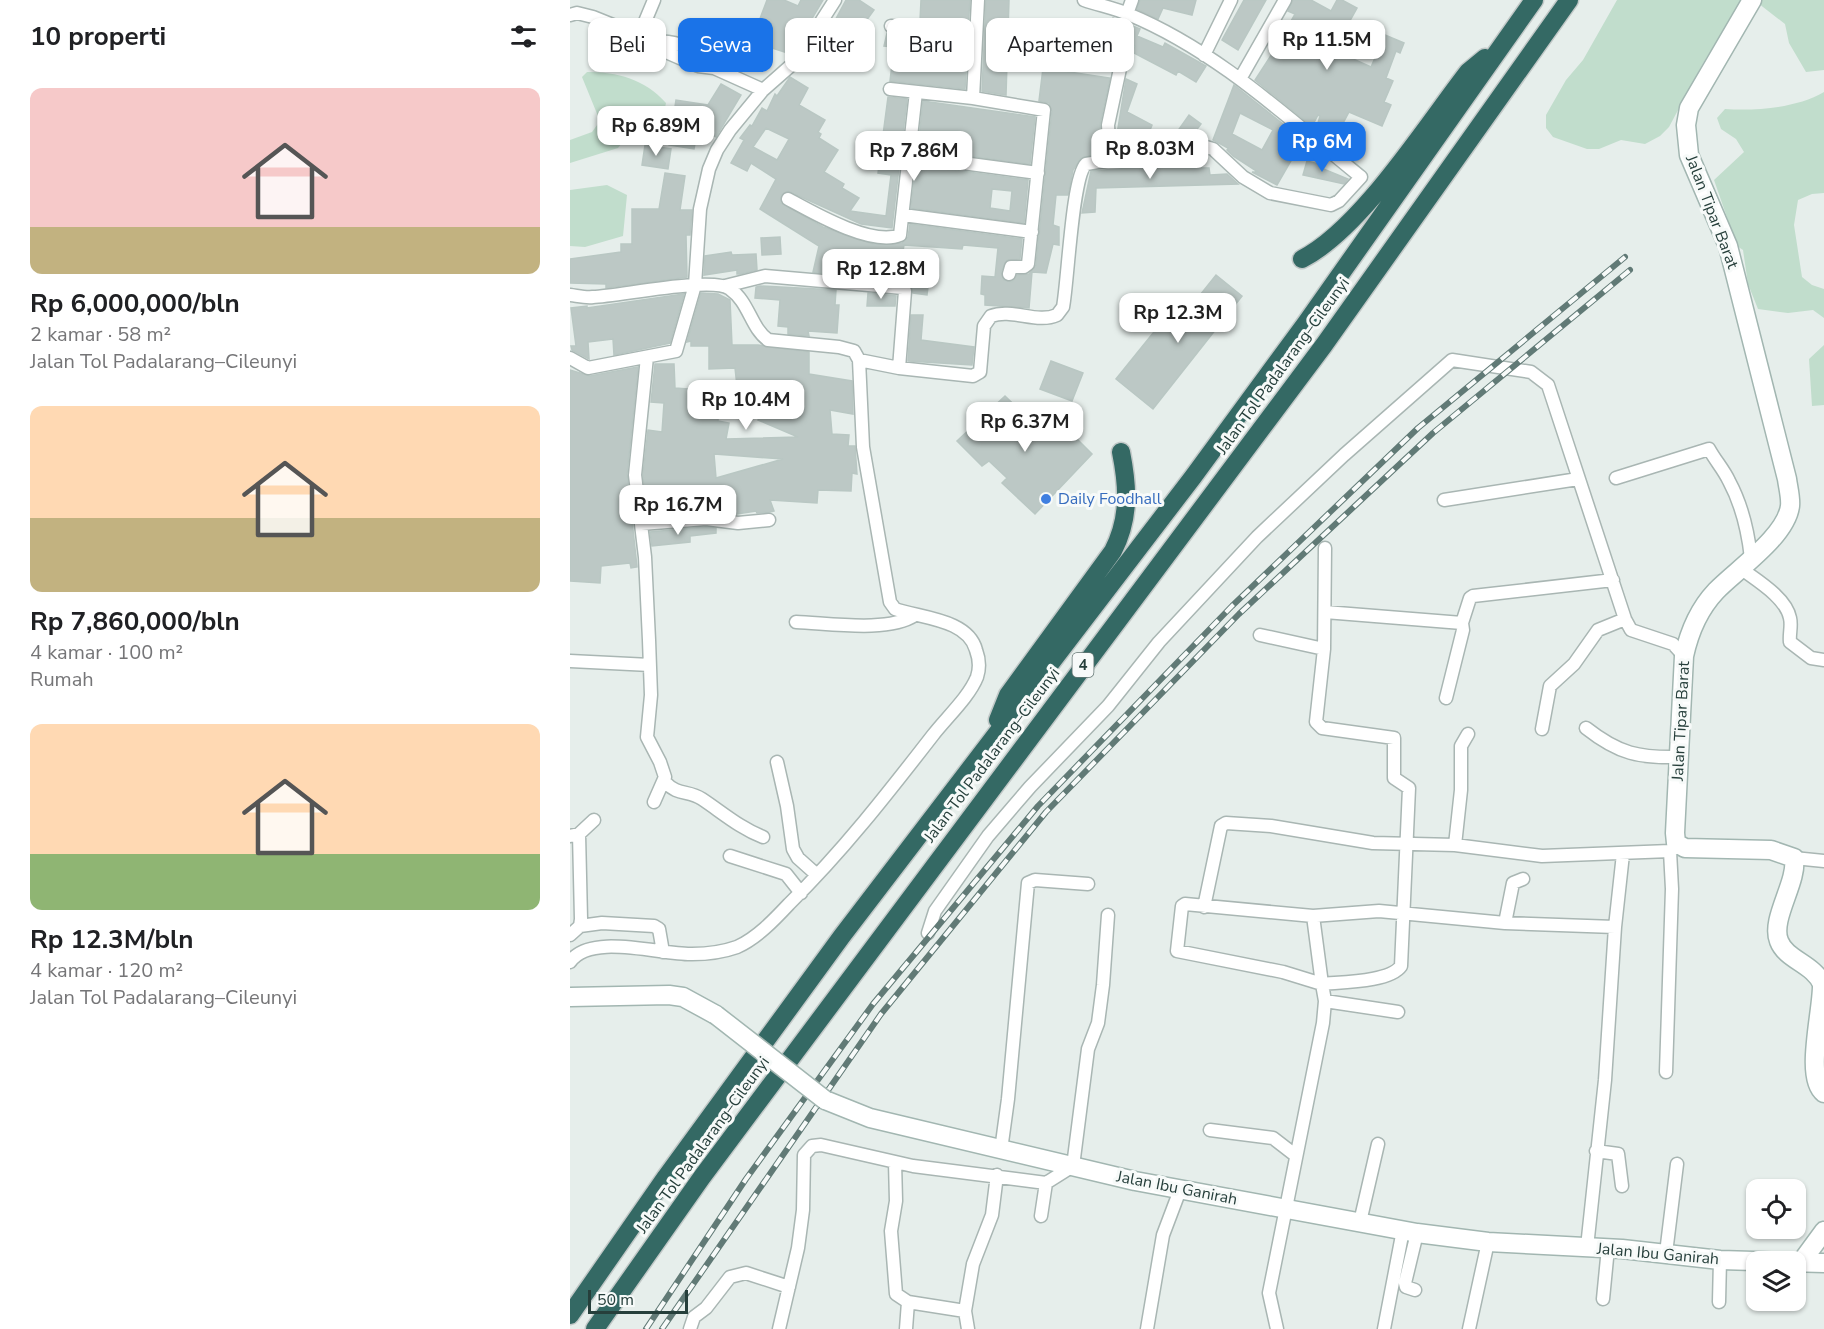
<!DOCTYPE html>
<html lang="id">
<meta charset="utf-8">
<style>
:root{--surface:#fff;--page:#f6f6f6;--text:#202124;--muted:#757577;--accent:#1a73e8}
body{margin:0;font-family:"Nunito Sans",sans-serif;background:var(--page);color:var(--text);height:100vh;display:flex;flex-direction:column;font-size:22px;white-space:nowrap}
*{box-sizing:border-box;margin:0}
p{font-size:20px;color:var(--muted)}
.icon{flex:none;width:33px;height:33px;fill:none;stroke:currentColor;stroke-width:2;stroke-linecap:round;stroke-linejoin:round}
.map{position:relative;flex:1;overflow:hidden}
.side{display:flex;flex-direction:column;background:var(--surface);width:570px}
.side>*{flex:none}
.banner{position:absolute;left:18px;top:18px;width:570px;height:54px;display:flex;gap:12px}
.controls{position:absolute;left:1176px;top:1179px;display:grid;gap:12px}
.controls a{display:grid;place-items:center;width:60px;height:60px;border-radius:12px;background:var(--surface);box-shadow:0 2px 4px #0004;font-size:30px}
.scale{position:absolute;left:18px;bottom:15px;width:100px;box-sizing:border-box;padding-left:6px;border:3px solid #263f3b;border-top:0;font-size:16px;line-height:21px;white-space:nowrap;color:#263f3b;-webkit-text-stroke:4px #f7faf9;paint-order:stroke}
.price{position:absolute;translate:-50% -51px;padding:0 14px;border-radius:12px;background:#fff;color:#222;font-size:20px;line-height:39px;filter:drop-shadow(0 2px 3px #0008)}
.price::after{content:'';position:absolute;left:50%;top:36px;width:18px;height:14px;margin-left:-9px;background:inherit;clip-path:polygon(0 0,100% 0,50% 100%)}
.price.on{background:var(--accent);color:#fff}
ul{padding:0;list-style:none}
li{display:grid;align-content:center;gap:12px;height:318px;padding:0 30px}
li span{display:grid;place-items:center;height:186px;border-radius:12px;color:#555}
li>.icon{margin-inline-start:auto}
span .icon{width:108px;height:108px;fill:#fffc;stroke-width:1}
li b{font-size:26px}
h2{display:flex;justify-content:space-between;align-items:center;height:72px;padding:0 30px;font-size:26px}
.chip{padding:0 21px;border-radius:12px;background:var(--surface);box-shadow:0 2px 4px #0004;font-size:21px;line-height:54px}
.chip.on{background:var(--accent);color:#fff}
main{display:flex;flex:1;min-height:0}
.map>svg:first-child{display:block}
.green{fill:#c1ddcc}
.building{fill:#bcc8c5;stroke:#b9c7c3;stroke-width:1.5;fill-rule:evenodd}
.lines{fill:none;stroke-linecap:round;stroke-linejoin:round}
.street-casing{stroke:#a9b6b3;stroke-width:15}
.secondary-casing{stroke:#a2b6b1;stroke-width:21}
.highway-casing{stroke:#c2c9c8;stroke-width:21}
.street{stroke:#fff;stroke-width:12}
.secondary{stroke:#fff;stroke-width:18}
.highway{stroke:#346964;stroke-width:18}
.rail-casing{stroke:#617a76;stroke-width:6}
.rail{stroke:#f7faf9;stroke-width:4;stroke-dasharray:11;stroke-linecap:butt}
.secondary-bridge-casing{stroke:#a2b6b1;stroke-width:21;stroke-linecap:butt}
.secondary-bridge{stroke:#fff;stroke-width:18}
.shop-dot{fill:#3f7fe0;stroke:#f7faf9;stroke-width:2}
.labels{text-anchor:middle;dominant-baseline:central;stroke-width:6;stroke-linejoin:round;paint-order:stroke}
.shield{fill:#f7faf9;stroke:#657774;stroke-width:1.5}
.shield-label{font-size:15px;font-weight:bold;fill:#263f3b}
.street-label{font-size:16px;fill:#263f3b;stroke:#f7faf9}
.shop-label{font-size:16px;fill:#366cbe;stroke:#f7faf9;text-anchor:start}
</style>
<main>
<section class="side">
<h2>10 properti<svg class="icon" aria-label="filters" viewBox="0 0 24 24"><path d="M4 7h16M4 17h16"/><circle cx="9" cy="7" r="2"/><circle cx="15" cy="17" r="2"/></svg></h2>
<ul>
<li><span style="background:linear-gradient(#f6c9c9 75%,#c2b280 0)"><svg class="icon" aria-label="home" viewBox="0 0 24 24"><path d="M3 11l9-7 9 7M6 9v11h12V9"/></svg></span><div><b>Rp 6,000,000/bln</b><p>2 kamar · 58 m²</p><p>Jalan Tol Padalarang–Cileunyi</p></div></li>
<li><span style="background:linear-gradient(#ffd9b3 60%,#c2b280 0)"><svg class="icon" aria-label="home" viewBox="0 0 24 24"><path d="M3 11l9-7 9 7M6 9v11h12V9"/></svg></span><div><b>Rp 7,860,000/bln</b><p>4 kamar · 100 m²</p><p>Rumah</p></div></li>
<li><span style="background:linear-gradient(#ffd9b3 70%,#8fb573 0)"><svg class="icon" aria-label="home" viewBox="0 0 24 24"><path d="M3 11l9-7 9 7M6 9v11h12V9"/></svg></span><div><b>Rp 12.3M/bln</b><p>4 kamar · 120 m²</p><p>Jalan Tol Padalarang–Cileunyi</p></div></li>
</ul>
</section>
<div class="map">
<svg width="1254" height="1329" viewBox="0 0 1254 1329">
<rect width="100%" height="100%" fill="#e6eeeb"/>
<path class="green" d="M1047,0H1172L1132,65L1099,127L1090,136L1075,144L1051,140L1029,149H1017L983,137L976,128V115L996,80L1013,60Z
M1184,0H1254V70L1236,72L1219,43L1215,24Z
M17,72C47,72 75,79 96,103L88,140L55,139L48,148L0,163V140L22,132L30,121L12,77Z
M1254,92V193L1242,194L1228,200L1224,225L1232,277L1242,285L1254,289V318L1243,310L1218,313L1188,309L1178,284L1173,250L1167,246L1144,180L1174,152L1166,139L1151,129L1147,118L1155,109C1186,111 1227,108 1254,92Z
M37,185L57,195L53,236L15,247L0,246V190Z
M1254,345V405L1242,406L1239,359Z"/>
<path class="building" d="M197,0H214L228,6L231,0H253L221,54L199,47L198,51L183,45L188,33L185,32Z
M276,0H289L304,10L280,43L277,42L267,59L243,49L259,25L262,26Z
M351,0H400L398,27L350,21Z
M416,0H439L436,95L412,91Z
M570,0H626L622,15L593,8L588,19L567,9Z
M674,0H696L668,50L652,40Z
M723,0H741L761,11L767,0H772L787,8L771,37L778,40L772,54L801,67L815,35L834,43L830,53L826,51L816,78L823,81L814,102L821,105L812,126L779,112L770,129L781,136L773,151L746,130L750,116L748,115L742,126L685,80L702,54L709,33L713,35L725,14L718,11Z
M543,18L570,29L567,36L593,47L595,43L636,66L626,82L608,71L606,75L562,52L565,46L535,36Z
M317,33L398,43L395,89L320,81L324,47L314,46Z
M473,68L540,78L530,124L531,153L511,158L503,170L498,195H486L483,225L489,227V245L483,244L476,273L462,272L459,308L415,305V295L411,294L412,276L425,277L428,248L393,245L392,249L334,245L331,264L336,265L334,276L359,279L357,295L343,293L340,283L334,280L296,277L300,259L280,255L275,275L243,272L249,246L190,209L206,179L181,163L177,171L161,163L174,140L170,138L180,125L182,126L192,108L197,111L205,94L207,96L220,77L238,88L229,105L255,120L248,132L251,134L249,138L268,150L254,172L274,184L272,188L289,198L280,211L316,216L321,175L308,173L318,97L337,99L322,228L291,224L218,191L211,195V203L253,227L303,244L332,243L338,237L340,224L452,239L450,259L437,260L431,272L434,280L442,282L447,275L459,274L466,265L482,111L479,103L469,101ZM196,128L219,139L207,160L183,147Z
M556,79L567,84L557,112L582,125L576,140L561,135L560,139L547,134Z
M151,84L171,95L146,137L128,128L124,149L99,145L106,100L138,105Z
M664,85L733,140L707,185L682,172H688L663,156L657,150L658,148L643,140ZM670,113L703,130L692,150L662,134Z
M353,101L465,117L460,164L348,149Z
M619,115L631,124L619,140L607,132Z
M75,145L101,149L98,169L72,165Z
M737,161L752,165L751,168L778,179L774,184L733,175Z
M616,164V168H639L640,175L657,174L668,184L526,188L525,212L512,213L521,171Z
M346,165L458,180L454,223L341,208ZM422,189L442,191L440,211L420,208Z
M95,173L115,176L110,210H122L120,235H116L117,277L36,288V284L0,283V259L51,252V244H62V209H89Z
M210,237L211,254L192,255L191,238Z
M161,252L162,255L186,254L187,270L170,274H167V270L134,275L135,256Z
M646,275L672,296L583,409L546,379L584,332L607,324Z
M190,286L266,290L265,305H269L267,333L238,331L239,336L218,334V327L208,326L210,300L185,298L186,287Z
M131,293L148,294L160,300L162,345H188L239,352V374L282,381L283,414L260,410L262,434L279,435L278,446H285L287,474L282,473L281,491L248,490L247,503L200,500L204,511L200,512L187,513L186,511L167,514L136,511L78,515L73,475L78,430L92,432L94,403L81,402L85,364H104L105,388L131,390L130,398L149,399L148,421L159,423L156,439L228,437L188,420L202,385L167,386L165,368L139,369V346H121V341L117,342ZM144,454L213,459L146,478Z
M298,293L326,296L325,306H297Z
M114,294L100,343L44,355L43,339L18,342L19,359L2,350L1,346H6L1,308L17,306V308Z
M341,315H353L351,340L404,347L402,365L338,361Z
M481,361L513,373L502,401L470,389Z
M68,367L57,474L67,567L61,568L60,563L31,566L30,583L0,581V370L20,376Z
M435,396L474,434L488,420L522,454L465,514L432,483L437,478L419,461L412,466L387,441Z
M136,527L146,528V533L120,536V542L82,546L80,532Z"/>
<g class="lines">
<defs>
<path id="street" d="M557,14L562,0
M0,15L7,13L23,17L85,42L96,52L128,66L144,68L193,90
M321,26L406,36
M69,36L84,0
M85,42C108,39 129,52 144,68
M634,55L661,0
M670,79L715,0
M320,89L403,98L474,110L458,264L454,267H441L439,274
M403,98L408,0
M340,156L468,173
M540,160L538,125L551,64
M218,199C242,212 302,247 330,235L346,92
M333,215L462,232
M155,286L195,276L333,288L335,291L329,368
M0,295C8,296 16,298 23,297C50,296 142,276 160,289C179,302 181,328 198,340L269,347L284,351L289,360L293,447L320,602L325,609C350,618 398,619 406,650C409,658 410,668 407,677C399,697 377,717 363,735C318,793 272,852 219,904C204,920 187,938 167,947C153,952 136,954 122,954C91,955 20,932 0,962
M77,357L65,475L75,557L79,640L81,695L77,737L90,762L95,777L84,802
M0,358L18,368L106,351L125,285L130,209L139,169L147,150L160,130L193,90L226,61L265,0
M289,360L329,368L403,376L410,372L414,326L421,316C442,308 467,324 487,315L493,307C498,281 502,177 516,164L540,160L573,149L606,156L622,148L636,147L643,149L673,177L700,193L761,205L769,201L791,177C718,118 646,50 558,14C544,8 528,5 514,0
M1046,478L1139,449C1145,460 1154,470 1159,481C1172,505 1178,531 1181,558
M874,500L1008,479
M71,524L136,519L168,523L199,520
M1173,570C1188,581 1216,598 1220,618C1222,626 1219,634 1220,642L1241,658L1254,660
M755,612L892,623L893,630L876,698
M226,622C258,623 318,633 345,615
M892,623L900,598L903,596L1043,580
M690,635L754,649
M0,661L80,665
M1016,728C1049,754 1069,758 1110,757
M972,729L980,686L1004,664L1028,630L1055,619
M207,762L217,806L223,849L228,858L247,875
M95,782C108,796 118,790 132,799C153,813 170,828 193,837
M0,836L9,834L24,820
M885,845L891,790V746L898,734
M160,856L216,874L231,893
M1224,858L1254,861
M615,904L743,916L752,984L713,972L607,951L612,906Z
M634,907L651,826L656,823L701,826L803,843L885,845L972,856L1100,851
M743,916L809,911L935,923L1045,927
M935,923L943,883L953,879
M10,926L32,923L84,926L89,929L93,952
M358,933L365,911L418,836L460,787L538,706L589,642L687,537L774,455L882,360L961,372L978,385L1055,619L1061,630L1103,644L1114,656
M0,935L10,926L11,919L9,834
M755,1001L828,1012
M1096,1072L1102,889L1100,851L1105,848
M640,1130L703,1138L725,1155
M431,1150L438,1099L458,883L465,880L518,884
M1026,1151L1048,1154L1052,1186
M325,1162L326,1201L321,1231L326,1294L338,1302L395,1311L403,1264L422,1215L427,1175
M471,1216L476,1183L503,1166L518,1049L528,1023L533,985L538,915
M790,1222L808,1144
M1017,1247L1035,1080L1045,927L1053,854
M1096,1253L1107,1164
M845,1290L836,1287L835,1283L847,1233
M1033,1299L1038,1248
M1149,1302L1150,1260
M395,1311L398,1329
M120,1329L124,1317L136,1308L160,1277L176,1273L219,1287
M209,1329L228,1248L233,1210L234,1155L242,1146L251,1145L343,1166L476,1183
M336,1329L338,1302
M577,1329L593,1235L610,1190
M707,1329L699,1293L753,1023L755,1001L752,984C771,982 820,982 831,966L839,788L824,778V738L752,728L746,722L754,649L755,548
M814,1329L833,1230
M899,1329L918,1242"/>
<path id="secondary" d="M1182,0L1119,108L1116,125L1119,155L1158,246L1217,479C1218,487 1221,498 1220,506C1216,537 1166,570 1146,591C1129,609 1119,633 1114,656L1105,833L1106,843L1115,848L1201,850L1224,858C1228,882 1200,919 1209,941C1216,960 1244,964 1252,984C1253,1009 1234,1078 1254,1093
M0,997L99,995L113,997L146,1015
M255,1100L300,1118L565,1181L847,1233L918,1242L1052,1249L1150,1260L1254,1263
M1232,1261L1254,1231"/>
<path id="highway" d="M732,259C791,229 856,126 898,72L915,58
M428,720L438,695L543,551C560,518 558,487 551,452
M0,1315L96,1177L272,936L623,477L736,323L964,0
M25,1329L132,1177L754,345L999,0"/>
</defs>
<use href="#street" class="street-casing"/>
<use href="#secondary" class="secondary-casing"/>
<use href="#highway" class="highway-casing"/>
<use href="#street" class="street"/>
<use href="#secondary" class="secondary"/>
<use href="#highway" class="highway"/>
<defs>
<path id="rail" d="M76,1329L176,1179L303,1004L468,806L662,606L848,428L1055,257
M92,1329L311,1014L476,812L669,614L863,433L1060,270"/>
</defs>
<use href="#rail" class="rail-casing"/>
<use href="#rail" class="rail"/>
<defs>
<path id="secondary-bridge" d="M146,1015L255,1100"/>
</defs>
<use href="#secondary-bridge" class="secondary-bridge-casing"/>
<use href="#secondary-bridge" class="secondary-bridge"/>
</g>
<circle class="shop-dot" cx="476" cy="499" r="6"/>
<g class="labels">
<rect class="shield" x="502.5" y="653" width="21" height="24" rx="4.5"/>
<g class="shield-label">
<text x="513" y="665">4</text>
</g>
<g class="street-label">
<text transform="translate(1142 212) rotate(69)">Jalan Tipar Barat</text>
<text transform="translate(713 366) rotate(-54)">Jalan Tol Padalarang–Cileunyi</text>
<text transform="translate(1111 721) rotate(-87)">Jalan Tipar Barat</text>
<text transform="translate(422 755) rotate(-53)">Jalan Tol Padalarang–Cileunyi</text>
<text transform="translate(133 1145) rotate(-54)">Jalan Tol Padalarang–Cileunyi</text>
<text transform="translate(607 1188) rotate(11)">Jalan Ibu Ganirah</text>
<text transform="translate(1088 1254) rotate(5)">Jalan Ibu Ganirah</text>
</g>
<g class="shop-label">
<text x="488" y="499">Daily Foodhall</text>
</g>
</g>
</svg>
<div class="controls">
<a><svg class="icon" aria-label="locate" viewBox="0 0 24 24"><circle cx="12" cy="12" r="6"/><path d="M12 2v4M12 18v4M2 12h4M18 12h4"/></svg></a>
<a><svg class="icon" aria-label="layers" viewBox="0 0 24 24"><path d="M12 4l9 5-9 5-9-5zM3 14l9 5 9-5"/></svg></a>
</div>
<div class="scale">50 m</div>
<b class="price" style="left:757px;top:71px">Rp 11.5M</b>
<b class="price" style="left:86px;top:157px">Rp 6.89M</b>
<b class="price on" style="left:752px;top:173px">Rp 6M</b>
<b class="price" style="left:580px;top:180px">Rp 8.03M</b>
<b class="price" style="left:344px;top:182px">Rp 7.86M</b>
<b class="price" style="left:311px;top:300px">Rp 12.8M</b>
<b class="price" style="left:608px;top:344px">Rp 12.3M</b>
<b class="price" style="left:176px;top:431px">Rp 10.4M</b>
<b class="price" style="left:455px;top:453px">Rp 6.37M</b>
<b class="price" style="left:108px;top:536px">Rp 16.7M</b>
<div class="banner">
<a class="chip">Beli</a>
<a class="chip on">Sewa</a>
<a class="chip">Filter</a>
<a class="chip">Baru</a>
<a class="chip">Apartemen</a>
</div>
</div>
</main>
